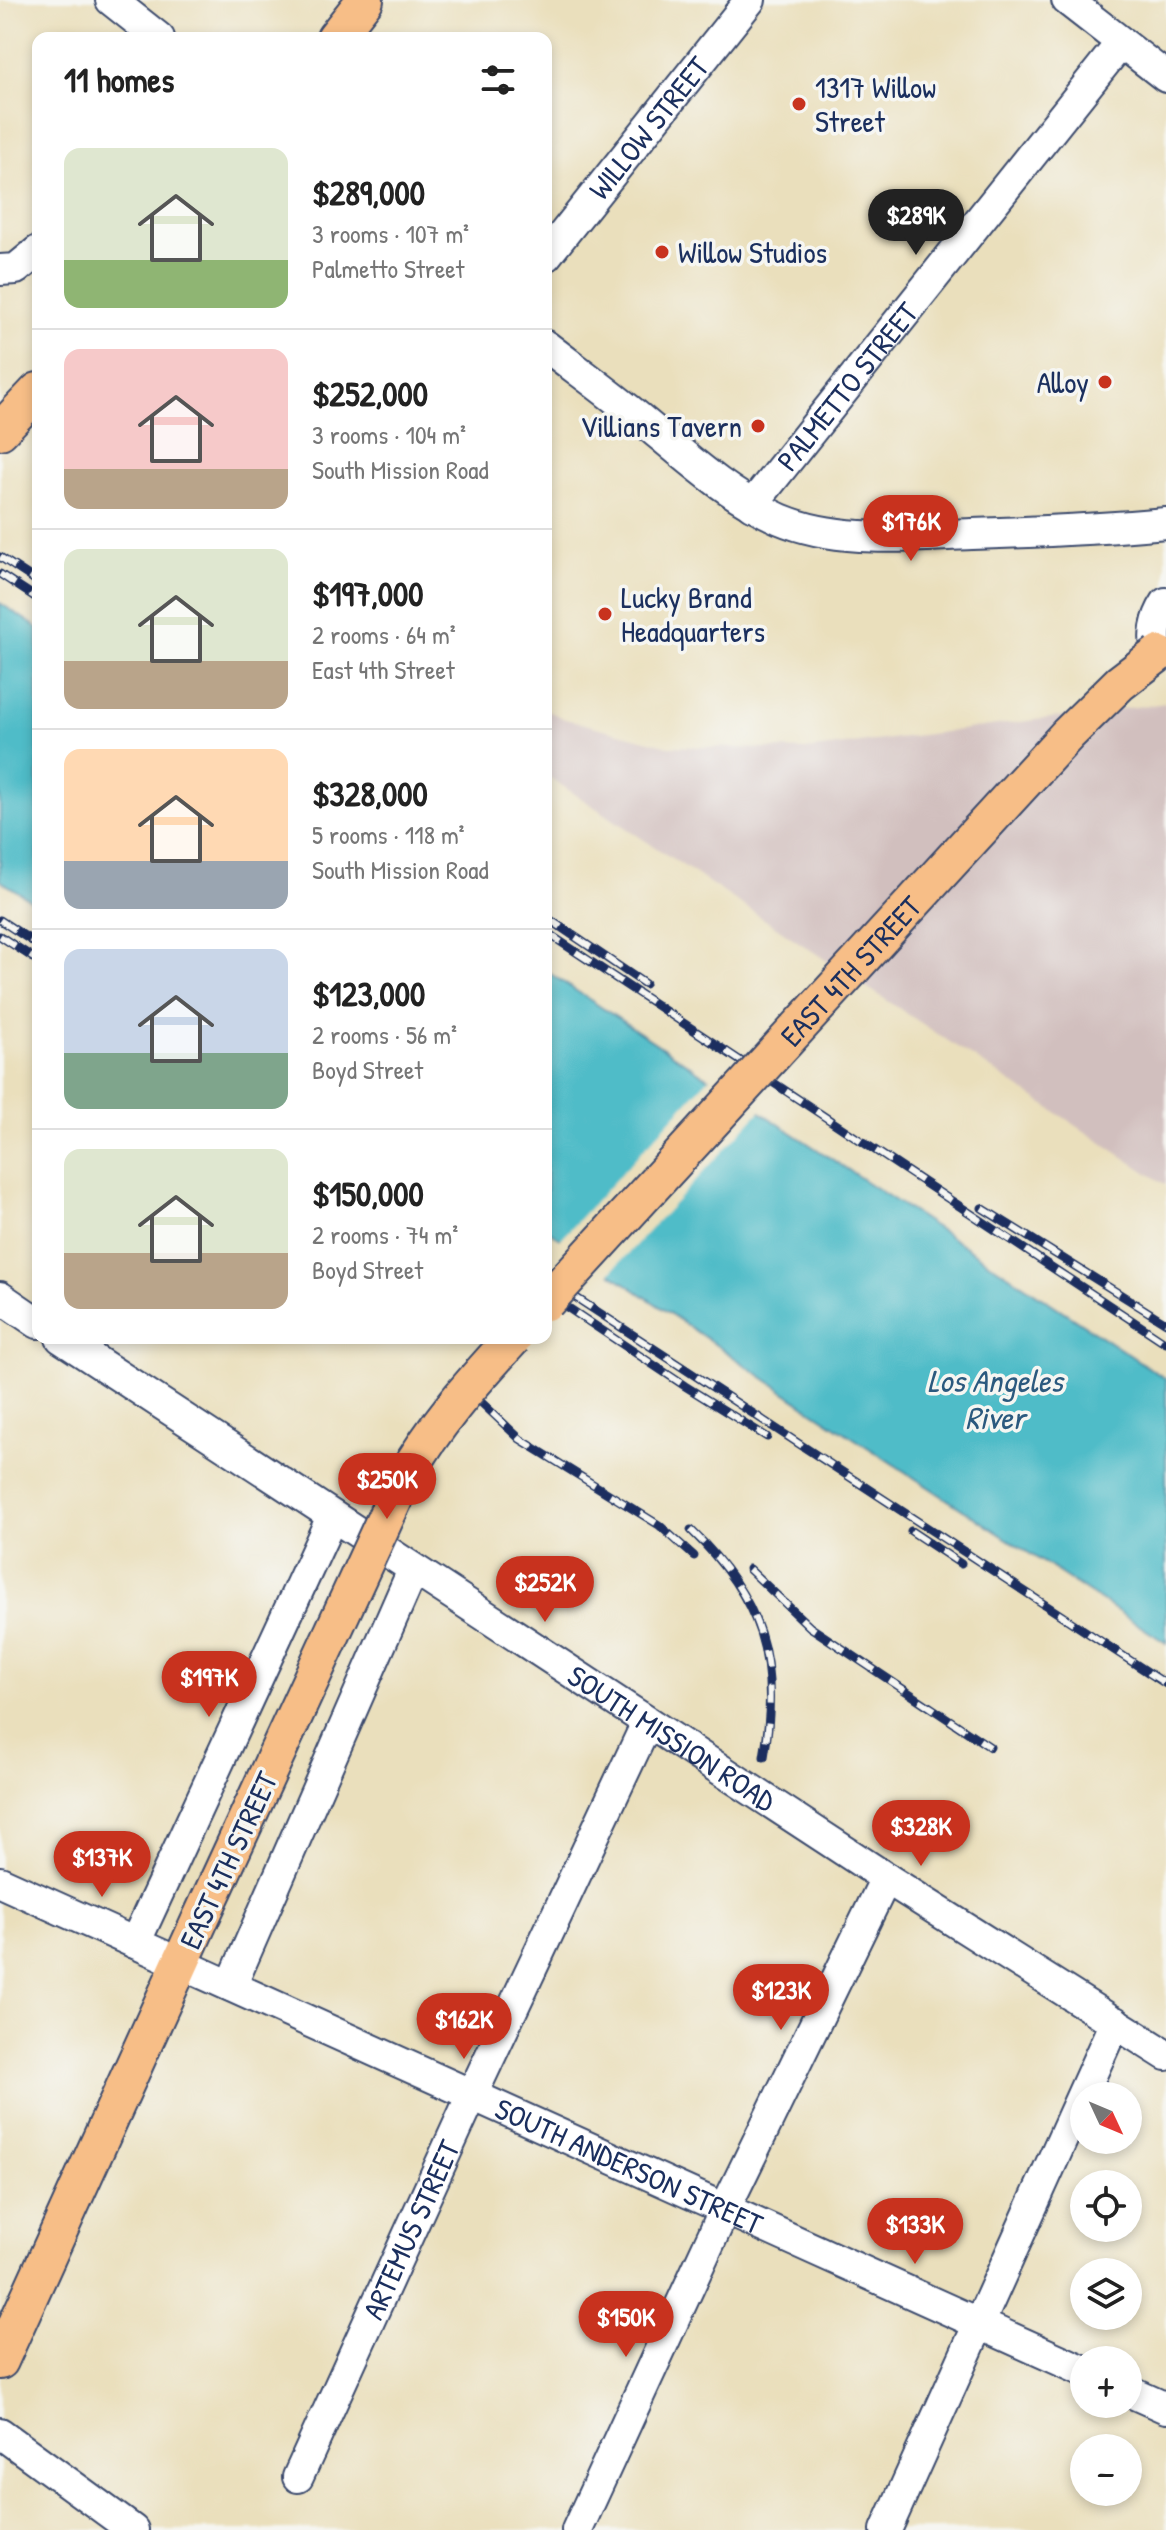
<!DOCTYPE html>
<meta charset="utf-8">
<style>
:root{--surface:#fff;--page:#f2f2f2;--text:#222;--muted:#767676;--line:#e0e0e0;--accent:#c8321e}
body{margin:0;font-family:"Patrick Hand",sans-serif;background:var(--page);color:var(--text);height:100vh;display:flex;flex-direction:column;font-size:30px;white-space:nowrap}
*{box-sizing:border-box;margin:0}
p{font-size:26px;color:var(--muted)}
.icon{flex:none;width:44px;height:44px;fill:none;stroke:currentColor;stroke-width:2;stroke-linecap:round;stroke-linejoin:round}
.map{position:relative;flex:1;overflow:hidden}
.sheet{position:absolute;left:32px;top:32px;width:520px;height:1312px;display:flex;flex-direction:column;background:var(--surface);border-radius:16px;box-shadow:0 4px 12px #0003}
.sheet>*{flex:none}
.needle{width:52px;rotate:134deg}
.buttons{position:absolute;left:1070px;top:2082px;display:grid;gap:16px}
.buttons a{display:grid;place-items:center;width:72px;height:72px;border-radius:50%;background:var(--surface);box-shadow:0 4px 12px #0003;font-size:40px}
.price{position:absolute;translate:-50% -68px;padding:0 18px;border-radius:28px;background:var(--accent);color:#fff;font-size:26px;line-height:52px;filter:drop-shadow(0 2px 4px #0008)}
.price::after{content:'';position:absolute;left:50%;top:48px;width:24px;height:18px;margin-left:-12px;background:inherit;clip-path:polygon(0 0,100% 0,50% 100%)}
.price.selected{background:#222;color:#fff}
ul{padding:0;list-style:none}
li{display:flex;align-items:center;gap:24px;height:200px;padding:0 32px}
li+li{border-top:2px solid var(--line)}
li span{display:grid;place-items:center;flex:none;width:224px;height:160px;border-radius:16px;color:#555}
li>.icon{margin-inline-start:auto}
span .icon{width:96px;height:96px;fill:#fffc;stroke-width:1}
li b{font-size:34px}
h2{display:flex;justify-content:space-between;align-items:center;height:96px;padding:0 32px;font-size:34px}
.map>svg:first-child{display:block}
.industrial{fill:#d1bfbe}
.water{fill:#4fbcc8;stroke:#357693;stroke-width:2}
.pier{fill:#eadfbc}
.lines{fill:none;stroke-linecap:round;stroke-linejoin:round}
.minor-casing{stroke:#3a496c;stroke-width:34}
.major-casing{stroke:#3a496c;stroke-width:40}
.minor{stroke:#fff;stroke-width:30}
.major{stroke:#f7be87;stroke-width:36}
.rail-casing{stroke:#1b2f5e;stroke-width:9}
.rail{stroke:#f6f6f2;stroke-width:6;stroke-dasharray:18;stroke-linecap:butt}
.major-bridge-casing{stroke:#3a496c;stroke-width:40;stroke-linecap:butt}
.major-bridge{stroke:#f7be87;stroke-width:36}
.poi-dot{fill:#c8321e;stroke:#f6f6f2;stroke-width:3}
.labels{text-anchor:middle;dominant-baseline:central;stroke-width:7;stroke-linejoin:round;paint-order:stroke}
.poi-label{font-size:30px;fill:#1b2f5e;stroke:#f6f6f2;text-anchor:start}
.street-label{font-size:30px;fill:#1b2f5e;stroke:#f6f6f2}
.water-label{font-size:32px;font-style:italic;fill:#2b597e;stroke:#f6f6f2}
</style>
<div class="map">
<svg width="1166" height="2530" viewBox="0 0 1166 2530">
<rect width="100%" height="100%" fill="#f6f6f2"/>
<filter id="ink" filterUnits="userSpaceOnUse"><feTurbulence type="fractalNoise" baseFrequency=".0125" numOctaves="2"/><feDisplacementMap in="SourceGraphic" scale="16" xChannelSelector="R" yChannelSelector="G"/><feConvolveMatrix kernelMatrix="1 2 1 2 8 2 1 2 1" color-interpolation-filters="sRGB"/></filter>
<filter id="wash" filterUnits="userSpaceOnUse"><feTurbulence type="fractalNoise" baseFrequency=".006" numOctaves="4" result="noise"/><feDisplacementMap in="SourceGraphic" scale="32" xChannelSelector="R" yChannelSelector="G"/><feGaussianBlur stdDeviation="1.8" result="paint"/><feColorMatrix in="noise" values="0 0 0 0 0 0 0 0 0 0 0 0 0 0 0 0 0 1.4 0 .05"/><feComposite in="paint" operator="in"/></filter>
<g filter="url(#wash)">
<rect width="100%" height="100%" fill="#eadfbc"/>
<path class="industrial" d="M1166,703V1185L546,775V710L565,719L669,746L806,750Z"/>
<path class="water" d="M0,603L38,628V905L0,880Z
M546,971L1166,1379V1643L817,1414L546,1229Z"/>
<path class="pier" d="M711,1076L762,1109L607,1276L558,1242Z"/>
</g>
<g filter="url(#ink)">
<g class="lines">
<defs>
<g id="minor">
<path d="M111,0L159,38"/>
<path d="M1067,0L1166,77"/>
<path id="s1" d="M546,256L750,0"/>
<path d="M0,270L16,269L38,251"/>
<path d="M546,346C573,367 601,387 628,409C677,448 722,493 780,519C839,544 909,536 972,534C1037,532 1101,529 1166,523"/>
<path id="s2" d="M752,505L1121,43"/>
<path d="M1158,654C1152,637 1156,618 1166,603"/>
<path d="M0,1297L38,1323"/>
<path id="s3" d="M61,1338L886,1878L1166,2055"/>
<path id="s4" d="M0,1882L1084,2371"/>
<path d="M135,1943L332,1517"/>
<path d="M231,1986L413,1570"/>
<path d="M1128,2391L1166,2408"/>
<path d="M0,2433L133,2530"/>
<path id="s5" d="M298,2477L472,2095L647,1723"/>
<path d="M577,2530L724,2211L886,1878"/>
<path d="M886,2530L1115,2022"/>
</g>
<path id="major" d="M335,38L365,0
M0,431L38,391
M0,2361L200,1920"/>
</defs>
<use href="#minor" class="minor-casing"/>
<use href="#major" class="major-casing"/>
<use href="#minor" class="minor"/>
<use href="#major" class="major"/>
<defs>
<path id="rail" d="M0,557L38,582
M0,574L38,599
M546,917L645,984
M0,920L38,945
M546,932L1166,1343
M0,936L38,961
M982,1208L1166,1323
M546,1278L1166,1684
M546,1293L685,1386L767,1437
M466,1388L520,1439L659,1525L694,1556
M691,1530C761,1598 781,1660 764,1757
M911,1531L961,1564
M749,1569L810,1627L990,1747"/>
</defs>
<use href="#rail" class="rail-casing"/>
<use href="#rail" class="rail"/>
<defs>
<g id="major-bridge">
<path id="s6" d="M546,1302L1068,734L1120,683L1158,654"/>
<path d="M200,1920L403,1480C436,1423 469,1386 513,1338"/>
</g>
</defs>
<use href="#major-bridge" class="major-bridge-casing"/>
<use href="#major-bridge" class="major-bridge"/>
</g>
</g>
<g class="poi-dot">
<circle cx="799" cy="104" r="8"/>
<circle cx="662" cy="252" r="8"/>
<circle cx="1105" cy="382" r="8"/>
<circle cx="758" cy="426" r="8"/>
<circle cx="605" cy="614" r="8"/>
</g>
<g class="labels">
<g class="poi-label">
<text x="815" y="87">1317 Willow<tspan x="815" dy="34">Street</tspan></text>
<text x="678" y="252">Willow Studios</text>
<text x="1089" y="382" text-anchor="end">Alloy</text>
<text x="742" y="426" text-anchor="end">Villians Tavern</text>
<text x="621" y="597">Lucky Brand<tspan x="621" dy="34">Headquarters</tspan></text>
</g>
<g class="street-label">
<text stroke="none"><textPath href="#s1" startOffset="164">WILLOW STREET</textPath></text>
<text stroke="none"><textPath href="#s2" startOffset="152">PALMETTO STREET</textPath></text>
<text stroke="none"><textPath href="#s6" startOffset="450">EAST 4TH STREET</textPath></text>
<text stroke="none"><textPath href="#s3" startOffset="730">SOUTH MISSION ROAD</textPath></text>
<text transform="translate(228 1860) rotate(-65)">EAST 4TH STREET</text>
<text stroke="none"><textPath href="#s4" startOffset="690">SOUTH ANDERSON STREET</textPath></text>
<text stroke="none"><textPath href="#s5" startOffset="272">ARTEMUS STREET</textPath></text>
</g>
<g class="water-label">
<text x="995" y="1380">Los Angeles<tspan x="995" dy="37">River</tspan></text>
</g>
</g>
</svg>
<div class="buttons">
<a><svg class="needle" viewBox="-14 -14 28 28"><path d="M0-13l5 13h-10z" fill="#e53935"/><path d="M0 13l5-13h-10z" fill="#767676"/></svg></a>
<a><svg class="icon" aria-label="locate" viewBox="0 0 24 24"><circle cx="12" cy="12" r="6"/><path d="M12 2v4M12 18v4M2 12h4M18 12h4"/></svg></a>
<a><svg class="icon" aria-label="layers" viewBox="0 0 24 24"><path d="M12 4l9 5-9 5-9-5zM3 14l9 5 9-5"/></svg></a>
<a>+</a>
<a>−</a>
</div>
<b class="price selected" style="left:916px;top:257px">$289K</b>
<b class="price" style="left:911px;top:563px">$176K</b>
<b class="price" style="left:387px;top:1521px">$250K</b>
<b class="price" style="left:545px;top:1624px">$252K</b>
<b class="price" style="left:209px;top:1719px">$197K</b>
<b class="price" style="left:921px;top:1868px">$328K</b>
<b class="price" style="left:102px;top:1899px">$137K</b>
<b class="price" style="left:781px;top:2032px">$123K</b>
<b class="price" style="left:464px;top:2061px">$162K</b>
<b class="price" style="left:915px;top:2266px">$133K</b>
<b class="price" style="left:626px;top:2359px">$150K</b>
<section class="sheet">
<h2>11 homes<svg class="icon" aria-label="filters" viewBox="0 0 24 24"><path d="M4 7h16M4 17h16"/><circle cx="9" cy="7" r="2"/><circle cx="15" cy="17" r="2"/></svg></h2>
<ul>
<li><span style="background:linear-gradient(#dfe7d0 70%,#8fb573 0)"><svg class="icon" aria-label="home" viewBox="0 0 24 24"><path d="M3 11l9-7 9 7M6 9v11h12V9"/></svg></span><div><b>$289,000</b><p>3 rooms · 107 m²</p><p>Palmetto Street</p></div></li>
<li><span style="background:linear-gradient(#f6c9c9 75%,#b9a48a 0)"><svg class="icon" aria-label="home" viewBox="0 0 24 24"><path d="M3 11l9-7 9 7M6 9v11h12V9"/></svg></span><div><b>$252,000</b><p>3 rooms · 104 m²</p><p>South Mission Road</p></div></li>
<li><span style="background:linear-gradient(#dfe7d0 70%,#b9a48a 0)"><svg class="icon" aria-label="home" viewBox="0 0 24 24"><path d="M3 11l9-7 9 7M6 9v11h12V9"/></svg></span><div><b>$197,000</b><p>2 rooms · 64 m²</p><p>East 4th Street</p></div></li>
<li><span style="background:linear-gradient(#ffd9b3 70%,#9aa5b1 0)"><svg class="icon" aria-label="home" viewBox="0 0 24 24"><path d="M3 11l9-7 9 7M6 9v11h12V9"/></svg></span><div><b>$328,000</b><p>5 rooms · 118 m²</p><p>South Mission Road</p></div></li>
<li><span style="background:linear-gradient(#c9d6e8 65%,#7fa58c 0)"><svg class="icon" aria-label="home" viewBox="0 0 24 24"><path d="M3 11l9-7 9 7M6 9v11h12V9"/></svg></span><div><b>$123,000</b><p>2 rooms · 56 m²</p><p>Boyd Street</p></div></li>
<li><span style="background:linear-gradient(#dfe7d0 65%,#b9a48a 0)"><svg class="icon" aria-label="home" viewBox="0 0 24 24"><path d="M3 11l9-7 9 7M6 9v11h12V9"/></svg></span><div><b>$150,000</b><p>2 rooms · 74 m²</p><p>Boyd Street</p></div></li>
</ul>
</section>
</div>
